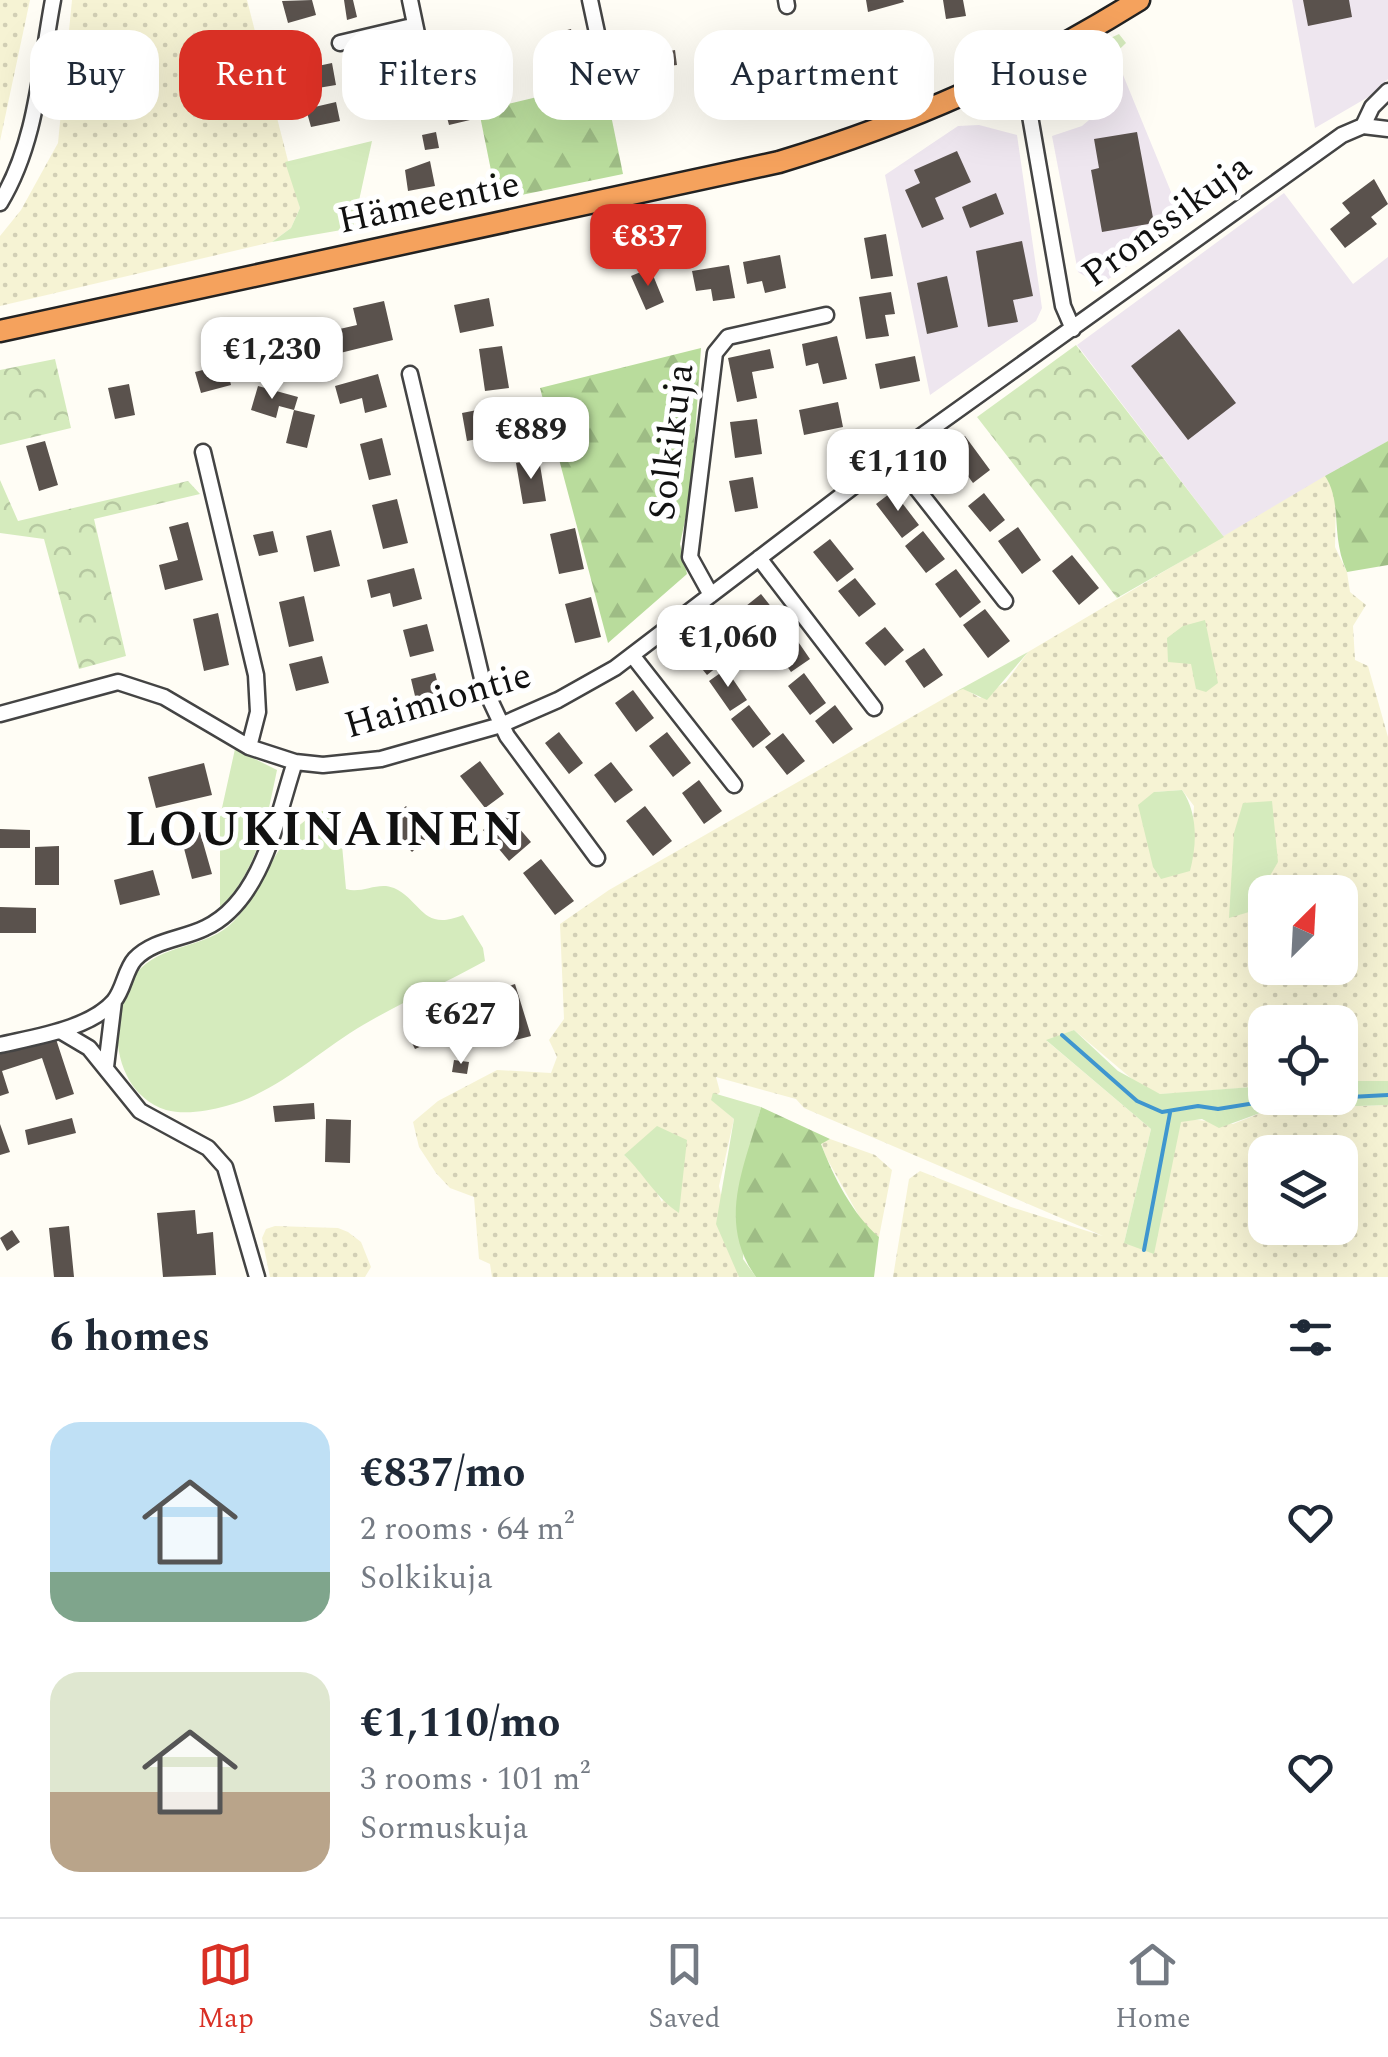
<!DOCTYPE html>
<meta charset="utf-8">
<style>
:root{--surface:#fff;--page:#f2f2f3;--text:#1f2937;--muted:#747a83;--line:#e0e1e3;--accent:#d93025}
body{margin:0;font-family:Spectral,serif;background:var(--page);color:var(--text);height:100vh;display:flex;flex-direction:column;font-size:38px;white-space:nowrap}
*{box-sizing:border-box;margin:0}
p{font-size:32px;color:var(--muted)}
.icon{flex:none;width:55px;height:55px;fill:none;stroke:currentColor;stroke-width:2;stroke-linecap:round;stroke-linejoin:round}
.map{position:relative;height:1277px;overflow:hidden}
.sheet{display:flex;flex-direction:column;background:var(--surface);flex:1}
.sheet>*{flex:none}
.top-card{position:absolute;left:30px;top:30px;width:1330px;height:90px;display:flex;gap:20px}
.needle{width:65px;rotate:24deg}
.controls{position:absolute;left:1248px;top:875px;display:grid;gap:20px}
.controls a{display:grid;place-items:center;width:110px;height:110px;border-radius:20px;background:var(--surface);box-shadow:0 10px 40px #0002;font-size:50px}
.price{position:absolute;translate:-50% -85px;padding:0 22px;border-radius:20px;background:#fff;color:#222;font-size:32px;line-height:65px;filter:drop-shadow(0 2px 5px #0008)}
.price::after{content:'';position:absolute;left:50%;top:60px;width:30px;height:22px;margin-left:-15px;background:inherit;clip-path:polygon(0 0,100% 0,50% 100%)}
.price.active{background:var(--accent);color:#fff}
ul{padding:0;list-style:none}
li{display:flex;align-items:center;gap:30px;height:250px;padding:0 50px}
li span{display:grid;place-items:center;flex:none;width:280px;height:200px;border-radius:30px;color:#555}
li>.icon{margin-inline-start:auto}
span .icon{width:120px;height:120px;fill:#fffc;stroke-width:1}
li b{font-size:42px}
h2{display:flex;justify-content:space-between;align-items:center;height:120px;padding:0 50px;font-size:42px}
.chip{padding:0 35px;border-radius:30px;background:var(--surface);box-shadow:0 10px 40px #0002;font-size:35px;line-height:90px}
.chip.active{background:var(--accent);color:#fff}
.tab-bar{display:flex;justify-content:space-around;align-items:center;height:140px;border-top:2px solid var(--line);background:var(--surface);font-size:28px;color:var(--muted)}
.tab-bar a{display:grid;justify-items:center;gap:5px}
.tab-bar .active{color:var(--accent)}
.map>svg:first-child{display:block}
.industrial{fill:#eee6ef}
.farmland{fill:url(#farmland-dots);fill-rule:evenodd}
.grass{fill:#d5ebbd}
.forest{fill:url(#forest-firs)}
.park{fill:url(#park-crowns)}
.lines{fill:none;stroke-linecap:round;stroke-linejoin:round}
.stream{stroke:#3f96cf;stroke-width:4}
.building{fill:#5a524d}
.minor-casing{stroke:#444;stroke-width:19}
.highway-casing{stroke:#222;stroke-width:25}
.minor{stroke:#fff;stroke-width:14}
.highway{stroke:#f5a25d;stroke-width:20}
.labels{text-anchor:middle;dominant-baseline:central;stroke-width:10;stroke-linejoin:round;paint-order:stroke}
.street-label{font-size:38px;fill:#111;stroke:#fff}
.district-label{font-size:48px;font-weight:bold;letter-spacing:2.5px;fill:#111;stroke:#fff}
</style>
<div class="map">
<svg width="1388" height="1277" viewBox="0 0 1388 1277">
<defs>
<pattern id="farmland-dots" width="8" height="8" patternUnits="userSpaceOnUse" patternTransform="scale(2.5)"><rect width="8" height="8" fill="#f6f3d4"/><path d="M2 2h.1M6 6h.1" fill="none" stroke="#d2cfb5" stroke-width="1.8" stroke-linecap="round"/></pattern>
<pattern id="forest-firs" width="22" height="20" patternUnits="userSpaceOnUse" patternTransform="scale(2.5)"><rect width="22" height="20" fill="#b9dc9c"/><path d="M5 1l3.5 6h-7zM16 11l3.5 6h-7z" fill="#9ebc85"/></pattern>
<pattern id="park-crowns" width="20" height="18" patternUnits="userSpaceOnUse" patternTransform="scale(2.5)"><rect width="20" height="18" fill="#d5ebbd"/><path d="M2 6a3 3 0 1 1 6 0M12 15a3 3 0 1 1 6 0" fill="none" stroke="#b6c8a1"/></pattern>
</defs>
<rect width="100%" height="100%" fill="#fffdf5"/>
<path class="industrial" d="M1292,0H1388V79L1370,96L1315,128Z
M1121,70L1185,226L1100,285L1078,272L1052,136L1082,126L1109,103Z
M979,125L1017,135L1042,308L1036,321L930,395L885,175L958,126Z
M1284,193L1353,284L1388,257V441L1224,537L1077,345Z"/>
<path class="farmland" d="M0,0H30L0,141Z
M72,0H247L300,208L291,228L272,242L0,306V236L21,210L58,143Z
M1325,476L1336,493L1335,547L1347,572L1350,592L1366,605L1353,626L1355,660L1368,666L1388,737V1081H1340V1022H1265V1086L1180,1093L1160,1094L1139,1085L1074,1030L1047,1041L1151,1129L1124,1243L1180,1122L1189,1119L1233,1124L1271,1109L1388,1105V1277H893L909,1179L920,1171L1011,1207L1103,1236L804,1108L796,1099L716,1077L720,1092L712,1100L734,1119L719,1186L739,1277H492L490,1264L479,1259L474,1197L450,1188L436,1173L419,1147L413,1122L438,1101L497,1070L551,1073L557,1057L549,1040L564,1019L560,924L609,890L957,691L963,688L980,698L1006,682L1028,652ZM1182,790L1194,806L1190,871L1154,792ZM1265,892H1340V968H1265ZM687,1140L662,1202L649,1178L624,1155ZM1265,1152H1340V1228H1265Z
M830,1139L875,1155L892,1170L879,1237L864,1225L826,1157L821,1143Z
M275,1226L338,1228L348,1232L361,1242L371,1267L365,1277H270L262,1238L266,1229Z"/>
<path class="grass" d="M1119,34L1126,43L1075,92L1061,61Z
M1052,65L1068,104L1054,117L1040,120L1035,82Z
M372,141L353,228L272,242L291,228L300,208L285,162Z
M1205,620L1218,683L1206,692L1196,689L1191,664L1168,662L1167,638L1183,626Z
M1028,652L987,700L963,689L957,691Z
M235,749L277,770C266,823 258,868 220,909V817Z
M1182,790C1198,813 1197,844 1190,871L1161,879L1153,867L1138,805L1154,792Z
M1272,801L1278,862L1249,912L1229,918L1234,833L1243,803Z
M323,811L339,812L346,889C362,894 378,881 394,888C422,901 422,932 463,915L483,948L485,961C445,983 402,1002 363,1025C319,1051 276,1093 226,1106C207,1111 185,1115 166,1110C111,1092 105,1014 136,974C159,943 208,949 234,921C267,887 276,828 323,811Z
M1074,1030L1118,1071L1160,1094L1265,1086V1098H1340V1081H1388V1105L1271,1109L1219,1128L1202,1119L1181,1122L1154,1254L1124,1243L1151,1129L1046,1040Z
M713,1093L761,1107L751,1144L743,1259L756,1277H739L716,1224L734,1119L711,1100Z
M657,1126L687,1140L679,1213C656,1198 644,1174 624,1155Z"/>
<path class="forest" d="M604,81L623,174L497,200L479,111Z
M701,348L691,493L680,544L687,574L608,643L540,388Z
M1388,441V565L1347,572C1330,535 1343,503 1325,476Z
M761,1107L830,1139L821,1144C833,1176 853,1215 879,1237L874,1277H756C716,1221 745,1166 761,1107Z"/>
<path class="park" d="M1076,345L1224,537L1117,598L977,417Z
M55,359L71,428L0,445V370Z
M0,480L18,521L188,481L200,494L94,519L126,656L79,669L44,539L0,533Z"/>
<g class="lines">
<path class="stream" d="M1062,1035L1137,1101L1162,1112L1198,1106L1218,1109L1286,1098
M1294,1098L1310,1102L1319,1098
M1331,1098L1388,1095
M1144,1250L1170,1113"/>
</g>
<path class="building" d="M312,0L316,15L288,23L282,1Z
M344,0H353L357,17L347,20Z
M866,0H903L904,2L868,12Z
M943,0H963L966,16L946,19Z
M1303,0H1349L1352,17L1308,26Z
M571,29L578,56L563,60L566,70L542,76L537,55L556,50L552,34Z
M766,31L767,57L738,64L733,43Z
M788,31L792,49L775,53L771,35Z
M307,34L311,49L292,54L288,38Z
M675,50L677,65L660,67L662,79L640,83L637,63L647,61L646,55Z
M332,63L336,85L318,88L313,67Z
M632,83L636,103L623,105L619,86Z
M472,84L477,106L467,108L470,120L449,125L444,106L462,102L459,87Z
M336,102L340,121L311,127L306,109Z
M436,132L439,148L425,150L422,135Z
M1137,132L1154,223L1102,232L1091,170L1099,168L1094,139Z
M957,151L971,182L935,198L944,219L922,228L905,190L920,183L914,170Z
M430,161L435,186L408,191L405,170Z
M1374,179L1388,204L1371,217L1377,224L1345,248L1330,229L1350,213L1342,203Z
M996,193L1004,214L970,228L962,207Z
M886,234L893,276L871,279L864,238Z
M1022,241L1033,296L1013,300L1018,322L988,327L976,251Z
M780,255L786,288L765,293L762,281L747,284L743,262Z
M729,265L735,298L713,301L711,289L696,291L692,271Z
M650,268L664,302L646,310L631,276Z
M947,276L958,327L927,334L917,283Z
M891,292L895,314L885,315L889,336L866,339L859,297Z
M489,298L494,326L460,333L454,305Z
M384,301L393,340L336,354L331,331L357,325L353,308Z
M1179,329L1236,403L1188,440L1131,366Z
M837,336L847,379L823,384L818,363L806,366L802,344Z
M502,346L509,388L485,391L479,349Z
M770,349L774,368L752,372L757,398L737,402L728,358Z
M915,356L920,381L880,389L875,364Z
M226,364L231,385L201,393L195,372Z
M378,374L387,407L365,413L362,398L340,404L335,386Z
M129,384L135,415L115,419L108,388Z
M258,386L298,397L294,410L279,406L276,418L251,410Z
M527,400L533,428L467,441L462,413Z
M838,402L843,427L804,435L799,410Z
M294,410L315,415L307,448L286,443Z
M757,419L762,454L735,458L730,422Z
M965,436L990,470L973,483L948,449Z
M382,438L391,475L369,480L360,444Z
M45,441L58,485L39,491L26,446Z
M539,459L546,501L523,504L516,463Z
M753,477L758,508L735,512L729,481Z
M893,491L919,525L902,538L876,504Z
M984,493L1005,520L990,532L968,506Z
M397,499L408,543L383,549L372,505Z
M188,522L203,580L165,590L159,565L178,560L169,527Z
M1018,527L1041,560L1022,574L998,541Z
M575,528L584,569L559,574L550,534Z
M331,530L340,566L314,572L306,536Z
M273,531L278,552L259,556L253,535Z
M923,531L945,559L926,573L905,546Z
M830,539L854,569L837,582L813,552Z
M1072,555L1099,588L1079,605L1052,571Z
M414,568L422,599L393,607L390,593L371,598L367,580Z
M956,569L981,602L960,618L935,584Z
M855,578L876,604L859,617L838,591Z
M761,594L784,623L766,636L758,626L745,636L731,618Z
M304,596L314,641L289,647L279,602Z
M591,597L601,637L575,643L565,604Z
M985,609L1010,641L988,658L963,625Z
M218,613L229,665L204,671L193,619Z
M427,624L434,651L410,657L403,630Z
M885,627L904,650L885,666L865,643Z
M790,630L810,659L791,672L771,643Z
M707,634L727,659L707,675L686,649Z
M924,648L943,675L924,688L905,661Z
M322,656L329,683L296,691L289,664Z
M726,669L747,700L730,711L709,681Z
M435,673L444,707L419,713L411,679Z
M804,673L826,703L810,715L788,686Z
M633,690L654,718L636,732L615,703Z
M749,705L771,734L753,748L731,719Z
M835,705L853,729L833,744L815,721Z
M559,732L583,763L569,774L545,743Z
M667,732L691,763L673,777L649,746Z
M783,733L805,761L787,775L765,747Z
M480,761L504,794L485,808L460,776Z
M611,762L633,790L615,803L594,775Z
M204,763L212,795L156,808L148,777Z
M699,780L722,811L704,824L682,793Z
M406,806L431,834L412,852L386,824Z
M645,806L672,841L653,856L626,821Z
M505,812L531,842L509,861L483,830Z
M0,829L30,830V848H0Z
M200,832L212,874L192,879L181,837Z
M59,846V885H35V847Z
M541,859L574,901L555,915L523,873Z
M153,870L160,895L120,905L114,880Z
M0,907L36,908V933H0Z
M515,984L531,1036L508,1042L493,991Z
M456,991L465,1009L429,1025L436,1040L415,1049L406,1031L429,1020L422,1007Z
M55,1036L74,1094L56,1100L42,1058L2,1071L9,1093L0,1096V1054Z
M454,1060L469,1062L467,1074L452,1072Z
M314,1103L315,1119L275,1122L273,1106Z
M72,1118L76,1133L28,1145L25,1130Z
M326,1119L351,1120L350,1163L325,1162Z
M0,1124L10,1152L0,1155Z
M195,1210L197,1234L213,1232L216,1275L163,1277L157,1213Z
M69,1226L74,1277H54L49,1228Z
M12,1230L20,1242L7,1251L0,1238Z"/>
<g class="lines">
<defs>
<path id="minor" d="M410,0L432,105
M590,0L599,42
M786,0L787,6
M340,43L412,26
M1022,70L1063,306L1073,329
M1363,126L1388,129
M0,203C37,142 40,69 53,0
M410,374L484,687L507,736L597,858
M203,452L256,675L258,712L249,747
M892,457L1005,601
M759,558L874,708
M711,595L690,557L715,353L728,337L826,315
M632,655L734,785
M0,714L118,682L164,697L249,747L295,762L323,765L381,759L501,725L558,700L615,668L892,457L1342,135L1363,126L1372,107L1388,91
M62,1032L89,1048L140,1111L208,1148L225,1167L257,1277
M0,1045C34,1037 90,1029 114,1001C124,989 125,970 135,959C153,940 183,939 205,928C263,901 277,816 295,762
M106,1067L114,1001"/>
<path id="highway" d="M0,331L779,162C911,122 1022,73 1139,0"/>
</defs>
<use href="#minor" class="minor-casing"/>
<use href="#highway" class="highway-casing"/>
<use href="#minor" class="minor"/>
<use href="#highway" class="highway"/>
</g>
<g class="labels">
<g class="street-label">
<text transform="translate(429 203) rotate(-12)">Hämeentie</text>
<text transform="translate(1167 221) rotate(-36)">Pronssikuja</text>
<text transform="translate(672 442) rotate(-83)">Solkikuja</text>
<text transform="translate(438 701) rotate(-16)">Haimiontie</text>
</g>
<g class="district-label">
<text x="325" y="830">LOUKINAINEN</text>
</g>
</g>
</svg>
<div class="controls">
<a><svg class="needle" viewBox="-14 -14 28 28"><path d="M0-13l5 13h-10z" fill="#e53935"/><path d="M0 13l5-13h-10z" fill="#747a83"/></svg></a>
<a><svg class="icon" aria-label="locate" viewBox="0 0 24 24"><circle cx="12" cy="12" r="6"/><path d="M12 2v4M12 18v4M2 12h4M18 12h4"/></svg></a>
<a><svg class="icon" aria-label="layers" viewBox="0 0 24 24"><path d="M12 4l9 5-9 5-9-5zM3 14l9 5 9-5"/></svg></a>
</div>
<b class="price active" style="left:648px;top:289px">€837</b>
<b class="price" style="left:272px;top:402px">€1,230</b>
<b class="price" style="left:531px;top:482px">€889</b>
<b class="price" style="left:898px;top:514px">€1,110</b>
<b class="price" style="left:728px;top:690px">€1,060</b>
<b class="price" style="left:461px;top:1067px">€627</b>
<div class="top-card">
<a class="chip">Buy</a>
<a class="chip active">Rent</a>
<a class="chip">Filters</a>
<a class="chip">New</a>
<a class="chip">Apartment</a>
<a class="chip">House</a>
</div>
</div>
<section class="sheet">
<h2>6 homes<svg class="icon" aria-label="filters" viewBox="0 0 24 24"><path d="M4 7h16M4 17h16"/><circle cx="9" cy="7" r="2"/><circle cx="15" cy="17" r="2"/></svg></h2>
<ul>
<li><span style="background:linear-gradient(#bfe0f5 75%,#7fa58c 0)"><svg class="icon" aria-label="home" viewBox="0 0 24 24"><path d="M3 11l9-7 9 7M6 9v11h12V9"/></svg></span><div><b>€837/mo</b><p>2 rooms · 64 m²</p><p>Solkikuja</p></div><svg class="icon" aria-label="heart" viewBox="0 0 24 24"><path d="M12 20l-8-8c-3-5 5-10 8-4 3-6 11-1 8 4z"/></svg></li>
<li><span style="background:linear-gradient(#dfe7d0 60%,#b9a48a 0)"><svg class="icon" aria-label="home" viewBox="0 0 24 24"><path d="M3 11l9-7 9 7M6 9v11h12V9"/></svg></span><div><b>€1,110/mo</b><p>3 rooms · 101 m²</p><p>Sormuskuja</p></div><svg class="icon" aria-label="heart" viewBox="0 0 24 24"><path d="M12 20l-8-8c-3-5 5-10 8-4 3-6 11-1 8 4z"/></svg></li>
</ul>
</section>
<nav class="tab-bar">
<a class="active"><svg class="icon" aria-label="map" viewBox="0 0 24 24"><path d="M3 6l6-2 6 2 6-2v14l-6 2-6-2-6 2zM9 4v14M15 6v14"/></svg>Map</a>
<a><svg class="icon" aria-label="saved" viewBox="0 0 24 24"><path d="M7 4h10v16l-5-4-5 4z"/></svg>Saved</a>
<a><svg class="icon" aria-label="home" viewBox="0 0 24 24"><path d="M3 11l9-7 9 7M6 9v11h12V9"/></svg>Home</a>
</nav>
